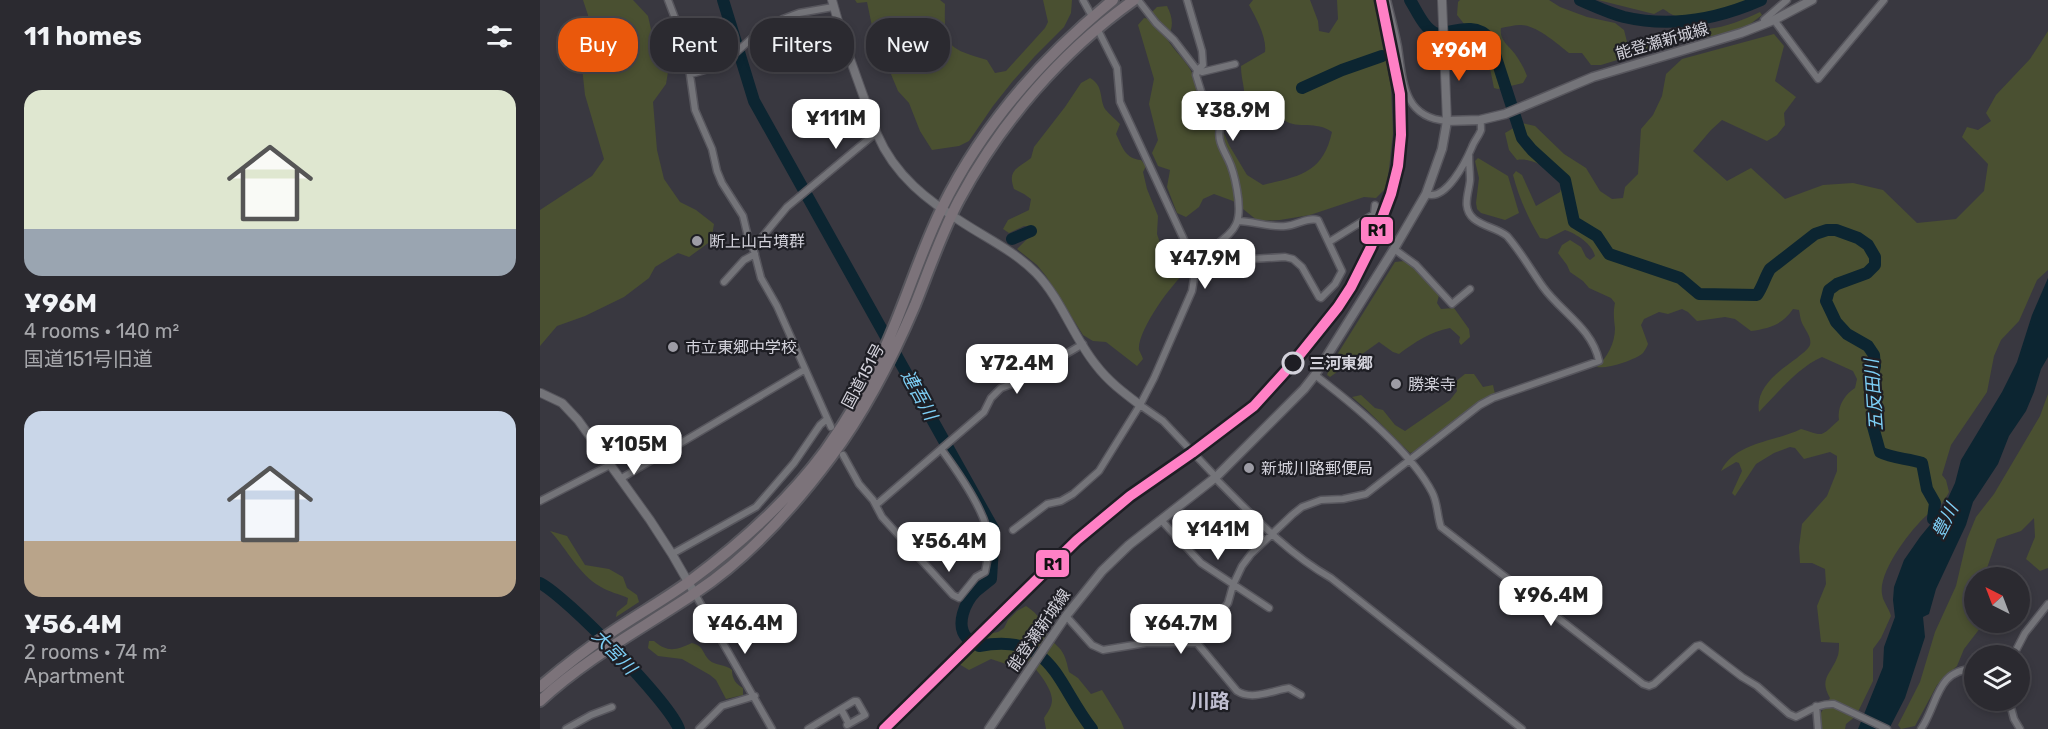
<!DOCTYPE html>
<meta charset="utf-8">
<style>
:root{--surface:#2b2a30;--page:#333238;--text:#f1f3f6;--muted:#a6a7ab;--line:#47464c;--accent:#ea580c}
body{margin:0;font-family:Rubik,"Noto Sans JP",sans-serif;background:var(--page);color:var(--text);height:100vh;display:flex;flex-direction:column;font-size:22px;white-space:nowrap}
*{box-sizing:border-box;margin:0}
p{font-size:20px;color:var(--muted)}
.icon{flex:none;width:33px;height:33px;fill:none;stroke:currentColor;stroke-width:2;stroke-linecap:round;stroke-linejoin:round}
.map{position:relative;flex:1;overflow:hidden}
.sheet{display:flex;flex-direction:column;background:var(--surface);width:540px}
.sheet>*{flex:none}
.guide{position:absolute;left:18px;top:18px;width:570px;height:54px;display:flex;gap:12px}
.needle{width:39px;rotate:318deg}
.fabs{position:absolute;left:1424px;top:567px;display:grid;gap:12px}
.fabs a{display:grid;place-items:center;width:66px;height:66px;border-radius:50%;background:var(--surface);box-shadow:0 3px 9px #0003,0 0 0 2px var(--line);font-size:30px}
.price{position:absolute;translate:-50% -51px;padding:0 14px;border-radius:12px;background:#fff;color:#222;font-size:20px;line-height:39px;filter:drop-shadow(0 2px 3px #0008)}
.price::after{content:'';position:absolute;left:50%;top:36px;width:18px;height:14px;margin-left:-9px;background:inherit;clip-path:polygon(0 0,100% 0,50% 100%)}
.price.current{background:var(--accent);color:#fff}
ul{padding:0;list-style:none}
li{display:grid;align-content:center;gap:12px;height:318px;padding:0 24px}
li span{display:grid;place-items:center;height:186px;border-radius:18px;color:#555}
li>.icon{margin-inline-start:auto}
span .icon{width:108px;height:108px;fill:#fffc;stroke-width:1}
li b{font-size:26px}
h2{display:flex;justify-content:space-between;align-items:center;height:72px;padding:0 24px;font-size:26px}
.pill{padding:0 21px;border-radius:24px;background:var(--surface);box-shadow:0 3px 9px #0003,0 0 0 2px var(--line);font-size:21px;line-height:54px}
.pill.current{background:var(--accent);color:#fff}
main{display:flex;flex:1;min-height:0}
.map>svg:first-child{display:block}
.green{fill:#4a5031}
.water{fill:#0c2531}
.lines{fill:none;stroke-linecap:round;stroke-linejoin:round}
.river{stroke:#0c2531;stroke-width:12}
.minor-casing{stroke:#57565d;stroke-width:9}
.tertiary-casing{stroke:#57565d;stroke-width:10}
.secondary-casing{stroke:#57565d;stroke-width:11}
.trunk-casing{stroke:#57565d;stroke-width:14}
.minor{stroke:#747479;stroke-width:6}
.tertiary{stroke:#747479;stroke-width:8}
.secondary{stroke:#747479;stroke-width:8}
.trunk{stroke:#7c737a;stroke-width:10}
.rail-1-casing{stroke:#1e1e24;stroke-width:15}
.rail-1{stroke:#ff80c5;stroke-width:10}
.poi-dot{fill:#9d9ca5;stroke:#1e1e24;stroke-width:2}
.stop-dot{fill:#1e1e24;stroke:#d3d2db;stroke-width:3}
.labels{text-anchor:middle;dominant-baseline:central;stroke-width:4.5;stroke-linejoin:round;paint-order:stroke}
.street-label{font-size:16px;fill:#d3d2db;stroke:#1e1e24}
.poi-label{font-size:16px;fill:#d3d2db;stroke:#1e1e24;text-anchor:start}
.stop-label{font-size:16px;font-weight:bold;fill:#d3d2db;stroke:#1e1e24;text-anchor:start}
.water-label{font-size:18px;font-style:italic;fill:#7dcff6;stroke:#1e1e24}
.quarter-label{font-size:20px;font-weight:bold;fill:#bfbed0;stroke:#1e1e24}
.line-badge{stroke:#1e1e24;stroke-width:2}
.pale-badge-label{font-size:16px;text-anchor:middle;font-weight:bold;fill:#111}
</style>
<main>
<section class="sheet">
<h2>11 homes<svg class="icon" aria-label="filters" viewBox="0 0 24 24"><path d="M4 7h16M4 17h16"/><circle cx="9" cy="7" r="2"/><circle cx="15" cy="17" r="2"/></svg></h2>
<ul>
<li><span style="background:linear-gradient(#dfe7d0 75%,#9aa5b1 0)"><svg class="icon" aria-label="home" viewBox="0 0 24 24"><path d="M3 11l9-7 9 7M6 9v11h12V9"/></svg></span><div><b>¥96M</b><p>4 rooms · 140 m²</p><p>国道151号旧道</p></div></li>
<li><span style="background:linear-gradient(#c9d6e8 70%,#b9a48a 0)"><svg class="icon" aria-label="home" viewBox="0 0 24 24"><path d="M3 11l9-7 9 7M6 9v11h12V9"/></svg></span><div><b>¥56.4M</b><p>2 rooms · 74 m²</p><p>Apartment</p></div></li>
</ul>
</section>
<div class="map">
<svg width="1508" height="729" viewBox="0 0 1508 729">
<rect width="100%" height="100%" fill="#393840"/>
<path class="green" d="M43,0H93L108,16L113,38L129,66L126,84L113,102L117,150L124,179L140,202L156,210L174,224L171,241L149,257L138,253L115,267L109,278L84,297L45,316L17,326L0,346V210L52,176L64,159L45,95L42,67L48,34V15Z
M315,0H400L405,4C404,46 406,48 447,60L455,73L466,71L505,28L508,22L503,0H532L531,13L524,27L495,56L472,82L453,106L429,141L419,146L392,150L380,131L369,103L358,91L333,31L327,2L317,3Z
M713,0H770L778,21L779,31L789,33L798,19L797,0H835L851,88L853,133L847,187L836,198L824,197L770,215L740,220L718,221L693,201L674,194L663,199L659,207L646,217L637,213L627,187L630,170L618,166L612,153L618,140L609,104L614,79L598,25L604,18L610,19L612,12L617,7L627,6C633,18 634,27 627,39C634,50 643,58 650,69C665,94 647,116 683,131L689,145L707,175L723,185C760,176 783,173 792,132C776,120 758,130 744,120C739,116 735,109 731,105L719,104L694,115L693,111C712,98 701,87 701,66L725,52C727,37 716,18 709,5Z
M920,0H1009L1020,7L1047,17L1075,23L1084,30L1088,46C1108,51 1109,40 1126,34C1139,30 1153,31 1167,29C1187,27 1203,20 1220,12L1222,15L1209,25L1185,35L1159,37L1114,47L1104,51L1092,53L1087,57L1061,65H1051L1042,53H1029C1018,44 995,24 980,25C974,25 967,27 961,28C959,40 968,45 975,54C980,61 984,68 987,76L983,83L958,89L954,88C950,66 946,45 926,32L925,25L917,15L918,2Z
M1058,0H1212C1191,7 1157,21 1136,16C1131,15 1127,11 1123,9L1114,14Z
M1508,31V270L1497,280L1479,321L1461,340L1454,356L1447,392L1411,445L1402,475L1406,480L1409,492C1400,509 1399,504 1387,515C1371,529 1338,572 1342,594C1343,602 1349,608 1351,616L1341,638L1333,649V681L1316,716L1306,724L1305,729H1280L1279,716L1290,698C1279,679 1290,675 1297,658C1299,654 1299,648 1299,643L1281,642L1277,606L1286,584L1285,569L1272,563H1260L1259,547L1262,524L1287,496L1297,471V456L1290,452L1264,459L1255,448L1250,447L1234,453L1216,464L1195,496L1192,493L1202,471L1199,463L1196,462L1181,471C1195,442 1235,442 1261,429C1285,436 1279,438 1299,420C1297,407 1304,395 1315,388L1317,379L1313,371L1282,357C1257,368 1238,393 1219,412C1215,387 1239,371 1257,358C1261,354 1268,350 1270,345C1272,337 1265,330 1262,323C1260,319 1260,314 1259,310L1253,309C1242,325 1230,328 1211,331L1195,319L1185,317L1157,321L1148,312L1142,309L1128,314L1119,312L1104,319L1101,325L1108,344C1107,347 1105,350 1103,353C1095,360 1068,369 1057,367C1067,357 1075,344 1075,328C1074,319 1073,312 1075,303L1071,298L1049,288L1043,281L1030,272L1027,265L1018,253L1022,245L1030,240L1041,247L1046,257L1050,260L1055,256C1052,244 1037,234 1025,230L1007,239L1000,238C988,218 979,198 973,175L976,171L982,175L996,206L1020,192L1022,186C1013,171 995,157 977,160L969,150L965,133L982,123L995,126L1024,154L1046,168L1060,191L1072,199L1083,198L1085,187L1098,174L1101,129L1113,115L1122,96L1126,74L1142,59L1234,34L1244,46L1235,81L1256,97L1244,113L1245,125L1237,135L1227,141L1182,120L1171,130L1153,151L1187,181L1211,168L1245,199L1283,185L1313,183L1343,190L1377,223L1416,219L1444,191L1448,164L1422,137L1427,127L1438,130L1451,121L1446,113L1456,95L1490,59Z
M550,78C564,86 559,98 565,109C569,114 575,119 580,124L576,134C582,146 585,159 601,160L606,166L603,172L607,189L618,216L617,234L625,258L642,263L646,272C632,283 597,331 599,350C600,352 602,356 603,359L597,366L566,342L553,341L543,335L506,276L497,265L477,249L490,236L492,227L484,226L469,233L463,229L468,220L489,210L491,199L484,194L474,189C467,170 478,168 491,158L494,147L525,107L541,83Z
M938,158L968,176L979,213L965,220L941,213L937,209L936,203L939,178L935,161Z
M864,261L880,271L899,295L897,303L901,309L914,308L929,329L930,337L921,345L919,342L920,337L910,328C890,332 875,342 859,354L853,352L839,342L790,377L787,375L790,366L855,262Z
M925,374H934L943,387L953,385L955,394L940,402L873,452L870,453L827,410L812,397L821,395L835,408L843,410L855,425L865,431L910,400L917,391L915,382Z
M1508,394V568L1500,571L1486,559L1495,537L1494,518L1481,531L1457,539L1447,568L1452,577L1434,578V622L1444,623L1424,649L1417,666L1397,685L1375,726L1361,729L1358,725L1380,682L1395,632L1416,586L1427,539L1436,517L1454,494L1500,416Z
M10,531L27,536L45,565L69,569L83,577L87,588L97,595L99,602L76,617L77,612L87,604L88,598C79,594 69,592 61,587C38,574 28,550 10,531Z
M486,606C501,616 498,618 505,632C509,639 516,644 521,650C526,657 527,664 529,672L538,678L551,694L562,690L581,721L584,729H506L504,718C507,713 512,707 512,700C512,688 496,668 487,660L475,667L451,659L429,670L419,664L448,634L458,632L464,628L468,620L477,611Z
M109,641H114C128,653 136,650 152,643C165,647 161,651 169,660C176,666 185,664 192,670C192,679 196,684 203,688V695L186,699L176,680L170,675L142,659L118,656L108,648Z"/>
<path class="water" d="M1508,278V357L1501,369L1494,392L1486,411L1469,436L1458,464L1433,502L1426,525L1396,589L1389,614L1383,617L1385,637L1365,698L1349,729H1318L1343,667L1344,647L1355,617L1353,600L1354,587L1364,560L1380,537L1403,509L1415,483L1421,460L1462,392L1477,362L1492,315Z"/>
<g class="lines">
<path class="river" d="M183,0L214,101L454,530L451,579C446,583 441,587 436,591C425,602 415,625 427,638C430,641 436,643 439,646C513,632 516,683 552,729
M870,0C877,11 884,29 897,34C916,31 936,22 950,39L982,138L992,150L1025,180L1034,222L1057,236L1069,254L1140,278L1159,294L1217,295C1223,286 1225,277 1230,269L1275,234L1287,230H1296L1318,238L1328,245L1335,257V265L1327,273L1297,284L1289,290L1286,301L1296,322L1307,334L1328,346L1334,355L1335,366L1330,389L1334,409L1332,423L1340,452C1353,459 1368,458 1382,463L1387,489L1395,503L1393,519L1404,528
M1040,0C1054,6 1069,13 1084,17C1131,28 1178,19 1221,0
M762,88L802,70L842,56
M472,239L491,231
M0,583C26,596 129,702 139,729"/>
<defs>
<path id="minor" d="M128,0L146,47L155,110L172,149L177,171L182,183L203,216L208,237L214,251L221,278L237,306L291,427
M543,0L553,18
M598,0L616,23L634,40L657,70L662,72L695,64
M647,0L662,51L663,65L657,70L656,75L666,107L669,115L680,128C677,139 683,149 688,159C693,169 695,178 697,190C704,230 692,231 664,255
M847,0C851,16 855,31 858,47C863,81 863,118 907,121
M1234,20L1278,79L1344,0
M1225,24L1224,20L1247,0
M151,74L182,65L221,30L243,19L259,13L293,7
M886,194C906,202 926,161 932,147C934,141 939,136 941,130C941,128 941,122 940,120
M789,242L834,214L835,205
M212,245L218,242L247,207L331,137L337,134
M854,249L876,265L912,304L930,289
M662,257L687,248L711,259L745,257L753,259L762,267L779,297L781,298L795,284L802,271L778,220C767,217 757,225 746,226C729,228 714,221 698,221
M184,282L204,260L215,254
M775,375C813,404 870,450 892,492C898,503 897,516 901,527L1103,684L1109,686L1114,684L1156,646L1160,645L1202,677L1217,686L1249,714L1256,717C1269,711 1279,703 1294,704L1347,729
M600,405L623,421L676,477L677,480C713,516 747,553 791,578L982,729
M303,455L319,484L333,500L342,517L413,595L419,598L436,577L445,572C448,560 450,539 446,526C439,503 415,468 401,449
M80,479L264,370
M0,501L70,465
M336,505L444,412L451,398L461,388L480,381L543,344
M621,520L661,563L729,608
M473,530L507,504L521,501L533,494L559,471L600,405L614,378L652,291C654,279 656,269 652,257L580,102L577,68L557,28
M132,554L216,507L254,463L280,425L287,419
M155,594L232,729
M526,616L552,645L563,650L606,643H657L697,691C712,701 734,690 749,688L761,695
M657,643L688,603L693,585L702,566L711,554L752,515L762,507L781,500L803,499L826,494L940,405L953,398L1059,361C1052,328 1021,312 1003,287C991,270 981,252 967,236C957,228 944,227 934,219C921,208 929,193 930,180C930,172 929,164 929,156
M1473,656L1485,633L1508,604
M1469,700L1474,719L1480,729
M1276,706L1278,729
M301,709L309,724L307,725
M26,729L51,715L72,707
M159,729L182,706L215,696
M268,729L314,701H317L325,715L309,724
M1381,729C1398,705 1396,669 1434,669"/>
<path id="tertiary" d="M292,0L304,42L337,134C355,176 388,201 425,224C450,240 475,252 496,273C522,300 533,337 556,365C568,381 584,393 600,405
M902,0L907,121
M1,393L22,403L38,420L110,520L132,554L155,594"/>
<path id="secondary" d="M449,729L526,616L562,571L589,545L676,477L764,389L775,375L854,249L886,194L902,149L907,121L940,120L965,114L1053,77L1201,33L1234,20L1272,0"/>
<path id="trunk" d="M0,687C22,668 45,650 69,634C95,616 124,600 150,581C200,544 248,501 285,451C307,420 327,387 343,352C365,305 379,255 402,208C442,126 503,57 573,0
M0,701C46,658 103,628 155,593C208,558 253,508 291,457C326,410 352,359 375,305C389,270 401,234 419,200C461,122 521,52 594,0"/>
</defs>
<use href="#minor" class="minor-casing"/>
<use href="#tertiary" class="tertiary-casing"/>
<use href="#secondary" class="secondary-casing"/>
<use href="#trunk" class="trunk-casing"/>
<use href="#minor" class="minor"/>
<use href="#tertiary" class="tertiary"/>
<use href="#secondary" class="secondary"/>
<use href="#trunk" class="trunk"/>
<defs>
<path id="rail-1" d="M344,729L537,540L590,496L652,453L714,406L753,363L798,307L811,287L831,247L851,194L858,166L861,135L860,94L841,0"/>
</defs>
<use href="#rail-1" class="rail-1-casing"/>
<use href="#rail-1" class="rail-1"/>
</g>
<g class="poi-dot">
<circle cx="157" cy="241" r="6"/>
<circle cx="133" cy="347" r="6"/>
<circle cx="856" cy="384" r="6"/>
<circle cx="709" cy="468" r="6"/>
</g>
<circle class="stop-dot" cx="753" cy="363" r="10"/>
<g class="labels">
<g class="street-label">
<text transform="translate(1122 41) rotate(-16)">能登瀬新城線</text>
<text transform="translate(323 376) rotate(-62)">国道151号</text>
<text transform="translate(499 630) rotate(-55)">能登瀬新城線</text>
</g>
<g class="poi-label">
<text x="169" y="241">断上山古墳群</text>
<text x="145" y="347">市立東郷中学校</text>
<text x="868" y="384">勝楽寺</text>
<text x="721" y="468">新城川路郵便局</text>
</g>
<g class="stop-label">
<text x="769" y="363">三河東郷</text>
</g>
<g class="water-label">
<text transform="translate(379 395) rotate(61)">連吾川</text>
<text transform="translate(1334 395) rotate(-94)">五反田川</text>
<text transform="translate(1405 521) rotate(-63)">豊川</text>
<text transform="translate(74 652) rotate(46)">大宮川</text>
</g>
<g class="quarter-label">
<text x="670" y="701">川路</text>
</g>
</g>
<g class="line-badge">
<rect x="820" y="216" width="34" height="29" rx="6" fill="#ff80c5"/>
<rect x="495" y="549" width="35" height="29" rx="6" fill="#ff80c5"/>
</g>
<g class="pale-badge-label">
<text x="837" y="236">R1</text>
<text x="513" y="570">R1</text>
</g>
</svg>
<div class="fabs">
<a><svg class="needle" viewBox="-14 -14 28 28"><path d="M0-13l5 13h-10z" fill="#e53935"/><path d="M0 13l5-13h-10z" fill="#a6a7ab"/></svg></a>
<a><svg class="icon" aria-label="layers" viewBox="0 0 24 24"><path d="M12 4l9 5-9 5-9-5zM3 14l9 5 9-5"/></svg></a>
</div>
<b class="price current" style="left:919px;top:82px">¥96M</b>
<b class="price" style="left:693px;top:142px">¥38.9M</b>
<b class="price" style="left:296px;top:150px">¥111M</b>
<b class="price" style="left:665px;top:290px">¥47.9M</b>
<b class="price" style="left:477px;top:395px">¥72.4M</b>
<b class="price" style="left:94px;top:476px">¥105M</b>
<b class="price" style="left:678px;top:561px">¥141M</b>
<b class="price" style="left:409px;top:573px">¥56.4M</b>
<b class="price" style="left:1011px;top:627px">¥96.4M</b>
<b class="price" style="left:205px;top:655px">¥46.4M</b>
<b class="price" style="left:641px;top:655px">¥64.7M</b>
<div class="guide">
<a class="pill current">Buy</a>
<a class="pill">Rent</a>
<a class="pill">Filters</a>
<a class="pill">New</a>
</div>
</div>
</main>
